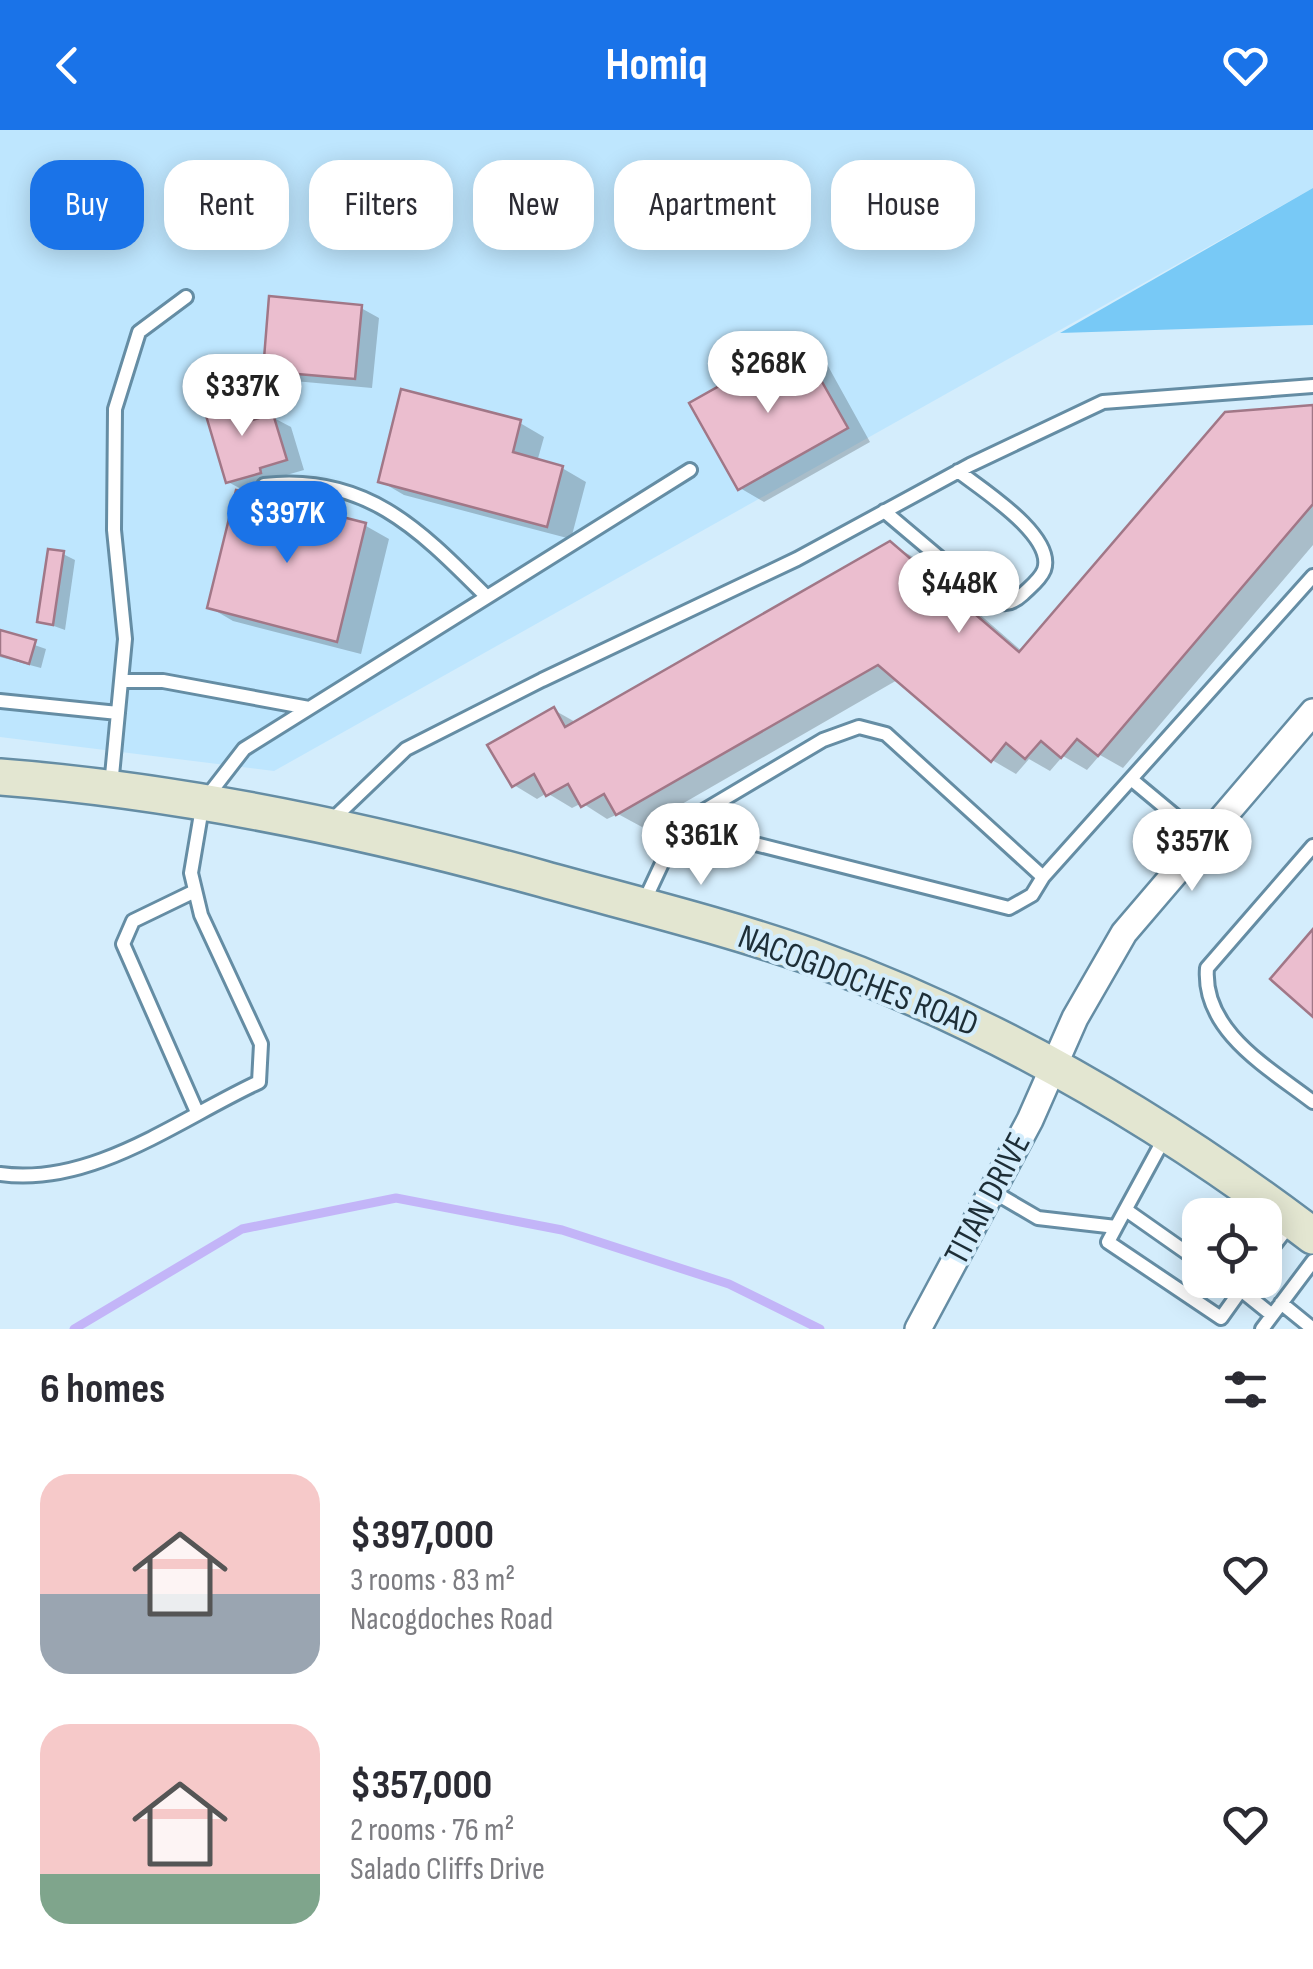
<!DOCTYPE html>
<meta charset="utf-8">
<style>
:root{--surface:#fff;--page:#f2f2f3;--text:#2b2b33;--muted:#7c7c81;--accent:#1a73e8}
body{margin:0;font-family:"Sofia Sans Condensed",sans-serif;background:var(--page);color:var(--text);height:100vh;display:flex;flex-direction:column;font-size:38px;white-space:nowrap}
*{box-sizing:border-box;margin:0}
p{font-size:32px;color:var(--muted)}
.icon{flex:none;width:55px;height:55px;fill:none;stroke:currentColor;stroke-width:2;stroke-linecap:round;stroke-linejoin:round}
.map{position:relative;height:1199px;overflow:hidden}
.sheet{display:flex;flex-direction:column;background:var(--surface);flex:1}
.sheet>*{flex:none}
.guide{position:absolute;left:30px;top:30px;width:1255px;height:90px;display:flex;gap:20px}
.buttons{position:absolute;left:1182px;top:1068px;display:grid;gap:20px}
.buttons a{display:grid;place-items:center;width:100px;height:100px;border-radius:20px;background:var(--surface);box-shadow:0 5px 25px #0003;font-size:50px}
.price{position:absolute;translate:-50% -85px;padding:0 22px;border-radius:35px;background:#fff;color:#222;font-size:32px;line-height:65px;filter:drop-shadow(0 2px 5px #0008)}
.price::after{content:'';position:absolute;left:50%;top:60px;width:30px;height:22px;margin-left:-15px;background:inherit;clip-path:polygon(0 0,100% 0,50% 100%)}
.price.on{background:var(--accent);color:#fff}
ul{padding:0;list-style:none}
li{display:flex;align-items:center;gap:30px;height:250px;padding:0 40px}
li span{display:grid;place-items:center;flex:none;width:280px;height:200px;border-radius:30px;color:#555}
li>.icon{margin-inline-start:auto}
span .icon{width:120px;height:120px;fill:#fffc;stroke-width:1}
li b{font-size:42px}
h2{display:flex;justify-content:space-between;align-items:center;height:120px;padding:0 40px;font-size:42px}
.chip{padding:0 35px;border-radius:30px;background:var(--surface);box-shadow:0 5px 25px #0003;font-size:35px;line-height:90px}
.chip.on{background:var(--accent);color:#fff}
header{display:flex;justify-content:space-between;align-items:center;height:130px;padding:0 40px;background:var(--accent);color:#fff;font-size:45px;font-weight:700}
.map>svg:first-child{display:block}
.built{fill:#bee6fe}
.green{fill:#78c9f6}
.shadow{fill:#0003}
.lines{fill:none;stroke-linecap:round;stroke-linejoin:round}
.stream{stroke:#c3b5f8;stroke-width:9}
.building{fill:#ebbecf;stroke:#a17787;stroke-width:2.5}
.lane-casing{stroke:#658da4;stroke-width:18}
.street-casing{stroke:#658da4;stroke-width:30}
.secondary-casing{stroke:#658da4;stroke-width:40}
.lane{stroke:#fff;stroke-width:12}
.street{stroke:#fff;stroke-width:25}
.secondary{stroke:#e3e6d1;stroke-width:35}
.labels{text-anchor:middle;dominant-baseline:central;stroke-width:8;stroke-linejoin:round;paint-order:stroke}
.street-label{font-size:35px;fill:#1d2e37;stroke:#d4edfc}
</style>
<header><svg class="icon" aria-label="back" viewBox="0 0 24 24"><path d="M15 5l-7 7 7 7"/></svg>Homiq<svg class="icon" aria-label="heart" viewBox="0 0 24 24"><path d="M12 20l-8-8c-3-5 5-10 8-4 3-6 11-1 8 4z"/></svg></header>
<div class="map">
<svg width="1313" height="1199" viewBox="0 0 1313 1199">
<rect width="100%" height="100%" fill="#d4edfc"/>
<path class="built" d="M0,0H1313V58L274,641L0,607Z"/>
<path class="green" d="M1313,58V195L1060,203Z"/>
<path class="shadow" d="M361,178L379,188L372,258L283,250L265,239Z
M799,214L823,227L870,312L764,372L740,358Z
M236,264L254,274L259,291L272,287L291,297L304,340L276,348L278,353L247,362L228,352Z
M1313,278V415L1123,638L1100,625L1087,640L1063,626L1050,641L1029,629L1016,644L992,630L899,549L642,697L618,684L607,689L582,673L572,678L547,663L537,669L514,655L554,580L577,593L890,414L915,428L1023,522Z
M520,293L544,307L537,332L562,338L586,352L571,409L404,365L380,351Z
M238,363L366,396L389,409L361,524L233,491L209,477Z
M63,424L75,430L65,500L40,491Z
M0,503L46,519L41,538L0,527Z"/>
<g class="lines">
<path class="stream" d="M74,1199L242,1099L396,1068L562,1100L729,1154L820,1199"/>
</g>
<path class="building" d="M269,166L362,175L355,249L263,241Z
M799,211L848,298L738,360L689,273Z
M401,259L521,290L513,322L563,336L547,397L378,352Z
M236,261L245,292L273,284L287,330L260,338L261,343L226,353L202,272Z
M1313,275V374L1098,626L1077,609L1061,628L1041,611L1025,629L1006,613L991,632L878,535L616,685L604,664L581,677L568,654L546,666L534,644L512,657L487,615L554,577L565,597L890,411L1019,522L1225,282Z
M236,360L366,393L337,512L207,478Z
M48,419L64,421L53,495L37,492Z
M0,500L36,510L29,534L0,525Z
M1313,799V887L1270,849Z"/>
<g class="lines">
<defs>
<path id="lane" d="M264,355C366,343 421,401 487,467
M884,381L987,468C1002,475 1010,476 1023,464C1030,457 1040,450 1044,440C1056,406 981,359 958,341
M121,551H163L309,578
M0,571L118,583
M1131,649L1203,709
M111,656L125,509L114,400L115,279L139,202L186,167
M332,690L406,619L542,550L797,429L970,335L1103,272L1313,256
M1313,716L1207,838C1202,901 1269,938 1313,972
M1043,747L1313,446
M195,761L133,791L123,814L197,982
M643,774L680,695L823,610L859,597L886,604L1043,747L1032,765L1009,778L680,695
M0,1044C92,1057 179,989 259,952L261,914L201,785L191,743L203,672L244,619L690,340
M992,1061L1038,1088L1116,1097L1108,1112L1221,1188L1241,1160L1272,1185
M1126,1080L1200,1132
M1116,1097L1165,1007
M1265,1127L1291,1093
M1227,1150L1241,1160L1248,1150
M1281,1173L1313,1199
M1262,1199L1313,1131"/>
<path id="street" d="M918,1199L1030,990L1075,888L1124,803L1313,582"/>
<path id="secondary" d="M0,647C183,661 366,700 543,749C633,774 724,796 812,827C993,892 1160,990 1313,1106"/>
</defs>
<use href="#lane" class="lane-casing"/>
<use href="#street" class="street-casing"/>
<use href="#secondary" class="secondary-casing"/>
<use href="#lane" class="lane"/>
<use href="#street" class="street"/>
<use href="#secondary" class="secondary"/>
</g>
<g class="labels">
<g class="street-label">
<text transform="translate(858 851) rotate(21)">NACOGDOCHES ROAD</text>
<text transform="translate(988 1069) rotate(-62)">TITAN DRIVE</text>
</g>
</g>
</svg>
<div class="buttons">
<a><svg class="icon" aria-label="locate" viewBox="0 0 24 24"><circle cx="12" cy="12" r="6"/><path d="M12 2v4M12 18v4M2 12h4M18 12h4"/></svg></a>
</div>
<b class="price" style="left:768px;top:286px">$268K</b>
<b class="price" style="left:242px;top:309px">$337K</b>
<b class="price on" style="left:287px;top:436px">$397K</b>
<b class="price" style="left:959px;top:506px">$448K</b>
<b class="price" style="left:701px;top:758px">$361K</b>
<b class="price" style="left:1192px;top:764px">$357K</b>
<div class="guide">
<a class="chip on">Buy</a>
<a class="chip">Rent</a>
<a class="chip">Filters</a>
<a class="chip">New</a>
<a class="chip">Apartment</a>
<a class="chip">House</a>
</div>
</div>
<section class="sheet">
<h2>6 homes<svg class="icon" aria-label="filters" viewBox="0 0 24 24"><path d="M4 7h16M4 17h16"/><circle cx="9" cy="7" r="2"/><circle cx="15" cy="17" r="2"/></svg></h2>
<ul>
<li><span style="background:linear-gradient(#f6c9c9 60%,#9aa5b1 0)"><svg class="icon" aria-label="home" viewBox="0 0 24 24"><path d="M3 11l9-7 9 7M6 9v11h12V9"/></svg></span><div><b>$397,000</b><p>3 rooms · 83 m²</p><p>Nacogdoches Road</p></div><svg class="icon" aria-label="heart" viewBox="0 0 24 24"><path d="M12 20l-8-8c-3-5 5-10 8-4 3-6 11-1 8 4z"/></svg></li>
<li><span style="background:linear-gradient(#f6c9c9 75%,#7fa58c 0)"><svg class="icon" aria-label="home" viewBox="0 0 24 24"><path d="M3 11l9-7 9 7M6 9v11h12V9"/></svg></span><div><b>$357,000</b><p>2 rooms · 76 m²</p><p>Salado Cliffs Drive</p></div><svg class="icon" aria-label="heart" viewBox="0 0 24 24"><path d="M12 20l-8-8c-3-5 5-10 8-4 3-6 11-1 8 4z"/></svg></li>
</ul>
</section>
